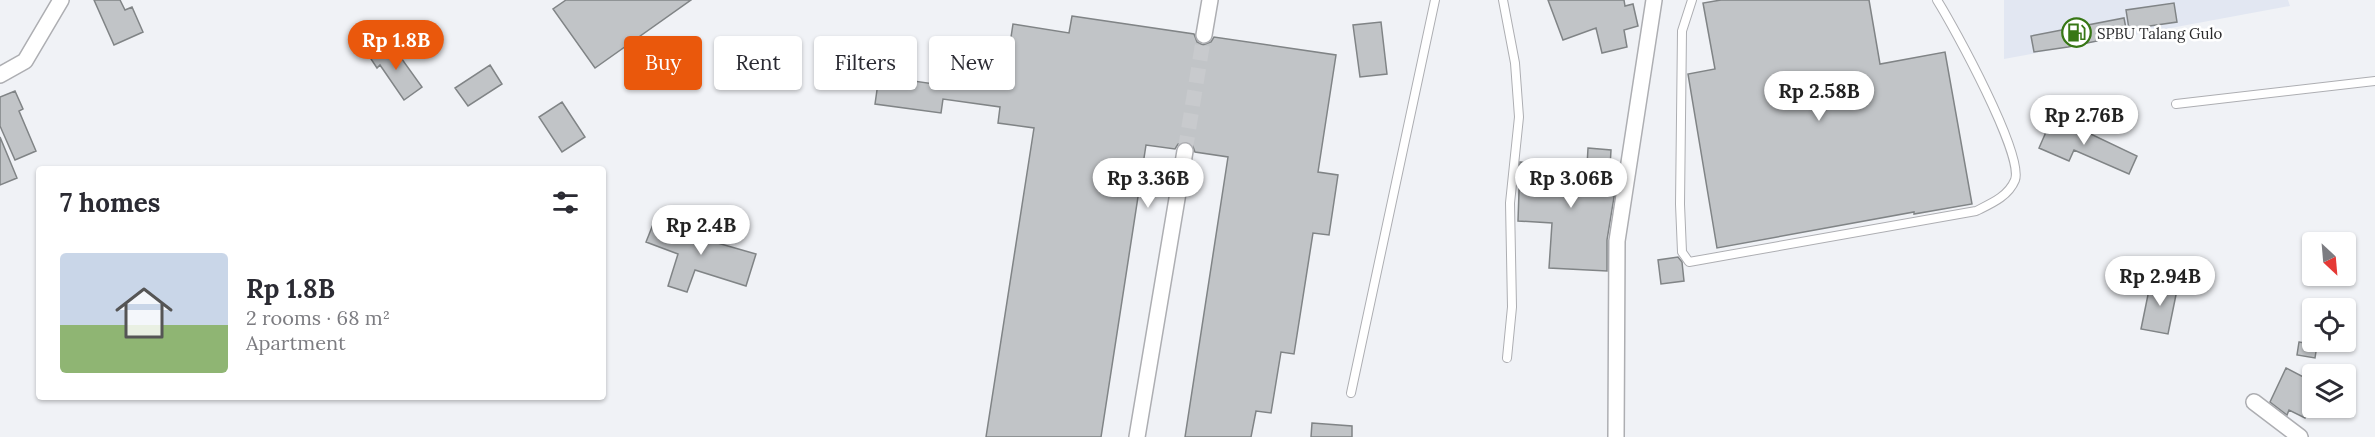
<!DOCTYPE html>
<meta charset="utf-8">
<style>
:root{--surface:#fff;--page:#f7f7f7;--text:#2b2b33;--muted:#7c7c81;--accent:#ea580c}
body{margin:0;font-family:Lora,serif;background:var(--page);color:var(--text);height:100vh;display:flex;flex-direction:column;font-size:22px;white-space:nowrap}
*{box-sizing:border-box;margin:0}
p{font-size:20px;color:var(--muted)}
.icon{flex:none;width:33px;height:33px;fill:none;stroke:currentColor;stroke-width:2;stroke-linecap:round;stroke-linejoin:round}
.map{position:relative;flex:1;overflow:hidden}
.side{position:absolute;left:36px;top:166px;width:570px;height:234px;display:flex;flex-direction:column;background:var(--surface);border-radius:6px;box-shadow:0 2px 4px #0004}
.side>*{flex:none}
.banner{position:absolute;left:624px;top:36px;width:570px;height:54px;display:flex;gap:12px}
.needle{width:39px;rotate:154deg}
.fabs{position:absolute;left:2302px;top:232px;display:grid;gap:12px}
.fabs a{display:grid;place-items:center;width:54px;height:54px;border-radius:6px;background:var(--surface);box-shadow:0 2px 4px #0004;font-size:30px}
.price{position:absolute;translate:-50% -51px;padding:0 14px;border-radius:21px;background:#fff;color:#222;font-size:20px;line-height:39px;filter:drop-shadow(0 2px 3px #0008)}
.price::after{content:'';position:absolute;left:50%;top:36px;width:18px;height:14px;margin-left:-9px;background:inherit;clip-path:polygon(0 0,100% 0,50% 100%)}
.price.selected{background:var(--accent);color:#fff}
ul{padding:0;list-style:none}
li{display:flex;align-items:center;gap:18px;height:150px;padding:0 24px}
li span{display:grid;place-items:center;flex:none;width:168px;height:120px;border-radius:6px;color:#555}
li>.icon{margin-inline-start:auto}
span .icon{width:72px;height:72px;fill:#fffc;stroke-width:1}
li b{font-size:26px}
h2{display:flex;justify-content:space-between;align-items:center;height:72px;padding:0 24px;font-size:26px}
.chip{padding:0 21px;border-radius:6px;background:var(--surface);box-shadow:0 2px 4px #0004;font-size:21px;line-height:54px}
.chip.selected{background:var(--accent);color:#fff}
.map>svg:first-child{display:block}
.built{fill:#e2e7f2}
.building{fill:#c1c4c7;stroke:#808486;stroke-width:1.5}
.lines{fill:none;stroke-linecap:round;stroke-linejoin:round}
.minor-tunnel{stroke:#c8cacd;stroke-width:15;stroke-dasharray:15 8;stroke-linecap:butt}
.service-casing{stroke:#adaeb2;stroke-width:10}
.minor-casing{stroke:#adaeb2;stroke-width:18}
.service{stroke:#fff;stroke-width:8}
.minor{stroke:#fff;stroke-width:15}
.labels{text-anchor:middle;dominant-baseline:central;stroke-width:5;stroke-linejoin:round;paint-order:stroke}
.poi-label{font-size:15px;fill:#29292b;stroke:#fff;text-anchor:start}
</style>
<div class="map">
<svg width="2375" height="437" viewBox="0 0 2375 437">
<rect width="100%" height="100%" fill="#f0f2f6"/>
<path class="built" d="M2004,0H2288L2290,6L2004,59Z"/>
<path class="building" d="M94,0H120L125,10L132,7L143,32L114,45Z
M566,0H691L595,68L553,9Z
M1548,0H1624L1625,6L1633,4L1638,26L1624,30L1627,47L1602,53L1596,28L1563,40Z
M1721,0H1869L1880,64L1945,52L1972,204L1914,214V212L1717,248L1688,74L1715,69L1703,3Z
M2174,3L2177,22L2129,29L2126,10Z
M1072,16L1194,34L1197,42L1203,45L1211,42L1214,37L1336,55L1318,172L1338,175L1329,235L1313,233L1294,354L1281,352L1271,413L1256,411L1251,437H1185L1228,157L1195,152L1192,144L1186,141L1178,144L1175,149L1146,145L1101,437H986L1034,128L998,123L1000,107L943,99L941,113L875,104L879,76L955,87L958,63L1006,70L1013,24L1069,33Z
M2124,18L2127,34L2096,39L2097,41L2068,47L2034,52L2031,36Z
M1381,22L1387,74L1360,77L1353,25Z
M387,43L396,57L399,55L422,87L404,100L380,65L377,68L369,56Z
M490,65L502,84L468,106L455,88Z
M15,91L23,109L19,111L36,151L15,160L0,126V97Z
M562,102L585,137L562,152L539,117Z
M2053,116L2137,156L2129,174L2074,150L2069,161L2039,148Z
M0,137L17,178L0,185Z
M1588,148L1611,150L1609,185H1616L1607,240V271L1549,268L1552,223L1518,221L1520,162L1587,166Z
M654,222L692,237L696,225L717,233L714,242L756,254L746,286L695,270L687,292L668,286L678,254L646,242Z
M1678,257L1682,262L1684,281L1661,284L1658,260Z
M2151,280L2178,285L2168,334L2141,329Z
M2299,342L2317,345L2315,358L2297,355Z
M2286,368L2313,382V402L2305,418L2289,410L2287,415L2270,402Z
M1312,423L1352,426V437H1311Z"/>
<g class="lines">
<path class="minor-tunnel" d="M1185,151L1204,35"/>
<defs>
<path id="service" d="M1503,0L1515,63L1519,117L1510,203L1512,307L1507,358
M1692,0L1682,31L1680,204L1682,252L1689,262L1976,211C1990,204 2008,197 2015,180C2024,155 1954,27 1937,0
M2176,104L2375,81
M1351,393L1435,0"/>
<path id="minor" d="M1204,35L1210,0
M0,75L25,61L61,0
M2254,402L2300,437
M1137,437L1185,151
M1616,437L1617,241L1654,0"/>
</defs>
<use href="#service" class="service-casing"/>
<use href="#minor" class="minor-casing"/>
<use href="#service" class="service"/>
<use href="#minor" class="minor"/>
</g>
<defs>
<symbol id="fuel-ring" viewBox="-11 -11 22 22"><circle r="9.5" fill="#fff" stroke="#377715" stroke-width="1.5"/><path d="M-5.5-6h7V0h2V4h1.3V-2.5L3-4.5l.8-.8L6-3V5H2.5V1h-1V6h-7ZM-4.2-4.7v3.2H.2V-4.7Z" fill="#377715"/></symbol>
</defs>
<g fill-rule="evenodd">
<use href="#fuel-ring" x="2060" y="16" width="33" height="33"/>
</g>
<g class="labels">
<g class="poi-label">
<text x="2097" y="33">SPBU Talang Gulo</text>
</g>
</g>
</svg>
<div class="fabs">
<a><svg class="needle" viewBox="-14 -14 28 28"><path d="M0-13l5 13h-10z" fill="#e53935"/><path d="M0 13l5-13h-10z" fill="#7c7c81"/></svg></a>
<a><svg class="icon" aria-label="locate" viewBox="0 0 24 24"><circle cx="12" cy="12" r="6"/><path d="M12 2v4M12 18v4M2 12h4M18 12h4"/></svg></a>
<a><svg class="icon" aria-label="layers" viewBox="0 0 24 24"><path d="M12 4l9 5-9 5-9-5zM3 14l9 5 9-5"/></svg></a>
</div>
<b class="price selected" style="left:396px;top:71px">Rp 1.8B</b>
<b class="price" style="left:1819px;top:122px">Rp 2.58B</b>
<b class="price" style="left:2084px;top:146px">Rp 2.76B</b>
<b class="price" style="left:1148px;top:209px">Rp 3.36B</b>
<b class="price" style="left:1571px;top:209px">Rp 3.06B</b>
<b class="price" style="left:701px;top:256px">Rp 2.4B</b>
<b class="price" style="left:2160px;top:307px">Rp 2.94B</b>
<div class="banner">
<a class="chip selected">Buy</a>
<a class="chip">Rent</a>
<a class="chip">Filters</a>
<a class="chip">New</a>
</div>
<section class="side">
<h2>7 homes<svg class="icon" aria-label="filters" viewBox="0 0 24 24"><path d="M4 7h16M4 17h16"/><circle cx="9" cy="7" r="2"/><circle cx="15" cy="17" r="2"/></svg></h2>
<ul>
<li><span style="background:linear-gradient(#c9d6e8 60%,#8fb573 0)"><svg class="icon" aria-label="home" viewBox="0 0 24 24"><path d="M3 11l9-7 9 7M6 9v11h12V9"/></svg></span><div><b>Rp 1.8B</b><p>2 rooms · 68 m²</p><p>Apartment</p></div></li>
</ul>
</section>
</div>
